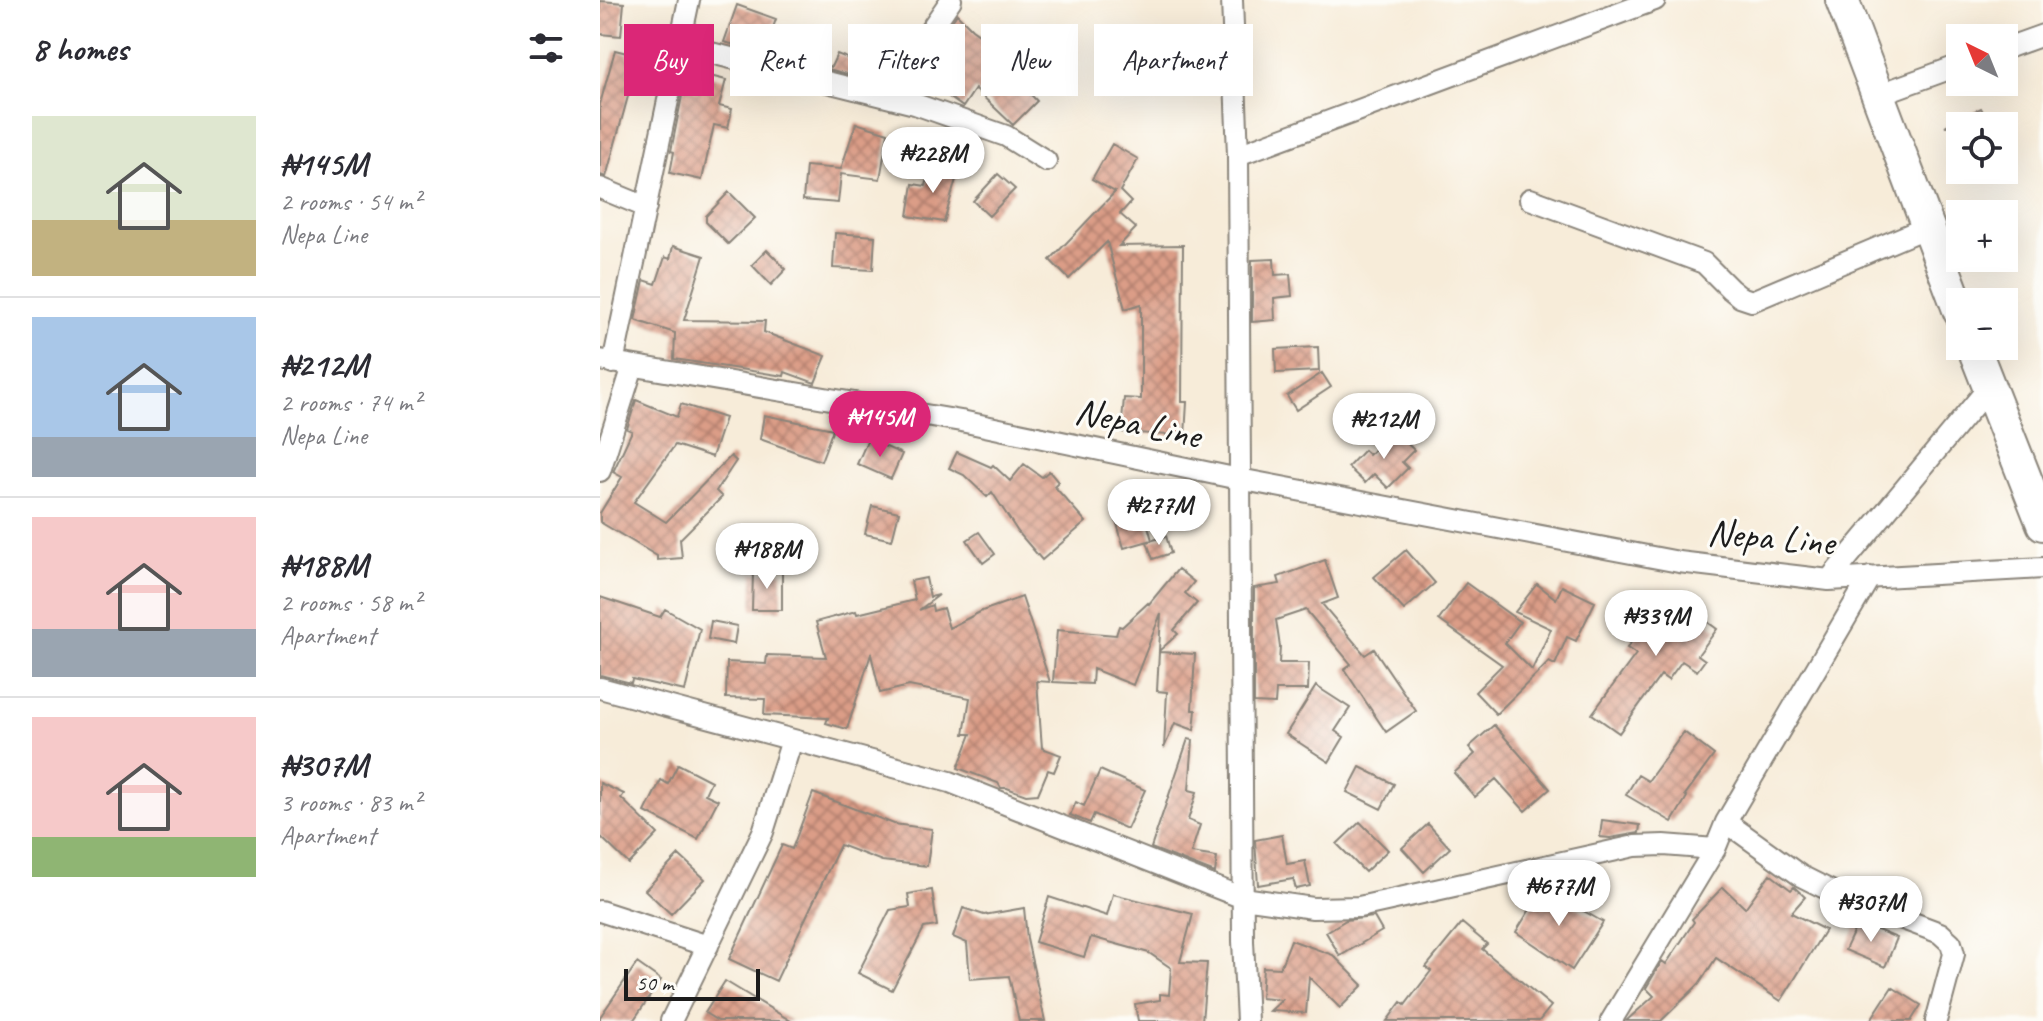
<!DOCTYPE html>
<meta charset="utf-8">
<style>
:root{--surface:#fff;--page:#f2f2f3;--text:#2b2b33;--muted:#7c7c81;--line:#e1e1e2;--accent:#db2777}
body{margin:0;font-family:Caveat,sans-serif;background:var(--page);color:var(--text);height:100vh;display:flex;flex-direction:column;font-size:30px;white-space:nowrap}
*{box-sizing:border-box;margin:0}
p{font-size:26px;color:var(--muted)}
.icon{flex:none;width:44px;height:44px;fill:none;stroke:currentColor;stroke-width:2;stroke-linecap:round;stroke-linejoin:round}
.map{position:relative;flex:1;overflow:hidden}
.side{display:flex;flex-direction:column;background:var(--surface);width:600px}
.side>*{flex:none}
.banner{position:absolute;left:24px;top:24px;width:760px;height:72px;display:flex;gap:16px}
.needle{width:52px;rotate:317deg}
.fabs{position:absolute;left:1346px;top:24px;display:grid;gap:16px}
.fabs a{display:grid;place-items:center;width:72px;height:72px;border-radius:0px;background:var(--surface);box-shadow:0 8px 32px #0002;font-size:40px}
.scale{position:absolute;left:24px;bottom:20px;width:136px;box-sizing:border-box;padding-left:8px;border:4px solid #1c1c1c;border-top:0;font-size:22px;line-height:28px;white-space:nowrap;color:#1c1c1c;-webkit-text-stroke:6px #fdfcf7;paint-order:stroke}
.price{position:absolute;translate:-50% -68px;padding:0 18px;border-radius:28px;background:#fff;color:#222;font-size:26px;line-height:52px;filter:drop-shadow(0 2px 4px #0008)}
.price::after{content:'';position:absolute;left:50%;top:48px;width:24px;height:18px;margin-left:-12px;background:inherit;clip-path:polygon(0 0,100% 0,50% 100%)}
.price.active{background:var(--accent);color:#fff}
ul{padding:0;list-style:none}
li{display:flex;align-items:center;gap:24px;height:200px;padding:0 32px}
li+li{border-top:2px solid var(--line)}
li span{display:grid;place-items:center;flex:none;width:224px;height:160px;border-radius:0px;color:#555}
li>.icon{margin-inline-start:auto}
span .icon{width:96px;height:96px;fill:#fffc;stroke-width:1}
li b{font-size:34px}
h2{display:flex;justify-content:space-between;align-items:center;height:96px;padding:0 32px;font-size:34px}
.pill{padding:0 28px;border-radius:0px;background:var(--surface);box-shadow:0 8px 32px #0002;font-size:28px;line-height:72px}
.pill.active{background:var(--accent);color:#fff}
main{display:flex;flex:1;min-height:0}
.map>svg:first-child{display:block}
.building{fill:url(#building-cross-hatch)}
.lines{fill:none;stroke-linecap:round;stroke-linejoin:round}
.minor-casing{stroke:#8a847a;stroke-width:24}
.primary-casing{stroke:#8a847a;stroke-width:36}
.minor{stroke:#fff;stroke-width:20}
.primary{stroke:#fff;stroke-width:32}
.labels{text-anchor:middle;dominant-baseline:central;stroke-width:6;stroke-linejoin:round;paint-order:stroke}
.street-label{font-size:38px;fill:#1c1c1c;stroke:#fdfcf7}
</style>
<main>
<section class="side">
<h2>8 homes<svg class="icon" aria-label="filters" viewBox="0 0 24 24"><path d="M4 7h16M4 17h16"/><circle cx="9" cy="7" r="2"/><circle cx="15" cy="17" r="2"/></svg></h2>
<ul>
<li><span style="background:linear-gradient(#dfe7d0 65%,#c2b280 0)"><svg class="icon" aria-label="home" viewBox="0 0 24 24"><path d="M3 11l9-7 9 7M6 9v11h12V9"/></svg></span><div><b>₦145M</b><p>2 rooms · 54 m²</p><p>Nepa Line</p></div></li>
<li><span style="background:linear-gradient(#a9c7e8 75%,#9aa5b1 0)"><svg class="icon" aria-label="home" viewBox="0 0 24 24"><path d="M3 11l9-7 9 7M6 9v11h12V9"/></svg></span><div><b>₦212M</b><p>2 rooms · 74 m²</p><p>Nepa Line</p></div></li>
<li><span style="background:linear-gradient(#f6c9c9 70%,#9aa5b1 0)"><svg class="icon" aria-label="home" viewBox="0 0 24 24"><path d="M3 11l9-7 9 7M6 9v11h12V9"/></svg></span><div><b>₦188M</b><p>2 rooms · 58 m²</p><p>Apartment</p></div></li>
<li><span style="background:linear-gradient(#f6c9c9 75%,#8fb573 0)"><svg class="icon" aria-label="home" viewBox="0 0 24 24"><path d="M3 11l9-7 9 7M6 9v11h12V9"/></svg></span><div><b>₦307M</b><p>3 rooms · 83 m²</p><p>Apartment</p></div></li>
</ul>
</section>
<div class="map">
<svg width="1443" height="1021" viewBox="0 0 1443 1021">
<defs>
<pattern id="building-cross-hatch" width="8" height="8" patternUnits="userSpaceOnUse" patternTransform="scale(2)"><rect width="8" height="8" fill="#db9d87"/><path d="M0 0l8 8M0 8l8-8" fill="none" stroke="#b17f6e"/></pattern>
</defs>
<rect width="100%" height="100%" fill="#fdfcf7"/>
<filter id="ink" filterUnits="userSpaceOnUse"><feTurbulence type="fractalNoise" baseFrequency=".0125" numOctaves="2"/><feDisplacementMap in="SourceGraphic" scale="16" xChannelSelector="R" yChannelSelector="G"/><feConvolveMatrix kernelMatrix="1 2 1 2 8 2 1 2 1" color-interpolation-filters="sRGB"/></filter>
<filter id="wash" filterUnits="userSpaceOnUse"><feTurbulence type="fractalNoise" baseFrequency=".006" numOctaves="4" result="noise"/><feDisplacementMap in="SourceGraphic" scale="32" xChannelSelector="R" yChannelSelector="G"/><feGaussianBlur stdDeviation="1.8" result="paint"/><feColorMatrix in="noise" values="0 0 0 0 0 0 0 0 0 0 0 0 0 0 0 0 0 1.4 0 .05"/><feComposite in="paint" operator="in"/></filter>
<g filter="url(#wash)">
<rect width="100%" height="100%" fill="#f7ecd9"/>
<g id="blocks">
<path class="building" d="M0,1L24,3L21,36L0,34Z
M137,5L176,19L168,42L231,67L237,54L260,63L255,76L124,42Z
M357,14L372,29L403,51L397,59L437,101L413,125L375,89L363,107L331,84L358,46L344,33Z
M15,50L39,56L6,177L0,175V104Z
M110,76L126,80L119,106L132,109L128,128L114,125L102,180L70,173L74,152L71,151L85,81L107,86Z
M1381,108L1390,126H1345Z
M256,123L288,133L280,179L241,174L238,203L203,200L206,166L241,169Z
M512,144L538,159L520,191L531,202L520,214L536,228L519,246L583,245L582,402H587L585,436L521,432L524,398L541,399V304L525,309L507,242L469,279L450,260L515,192L492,179Z
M331,166L358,172L344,222L308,216L313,184L326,186Z
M398,174L415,189L389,216L373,201Z
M129,192L155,218L128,244L106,222V216Z
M235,233L275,236L273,270L233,268Z
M73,246L104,256L84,320L165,321L164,332L226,356L215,383L185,372L184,376L74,359L75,333L35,320L44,280L56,284L65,257L70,259Z
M167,250L186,269L171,285L152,265Z
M674,259L675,275L690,274L692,296L674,298L675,320L652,322V260Z
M718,347L719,371L676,373L675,349Z
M722,373L731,387L696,410L687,396Z
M36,400L77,417L81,404L125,418L112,457L75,445L34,502L66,522L131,456L136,461L116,491L122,497L80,539L82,558L57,560V556L0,522V513L22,477L13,472L32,431L27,429Z
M164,415L233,429L221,461L160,439Z
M793,430L814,450L802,462L808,468L788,488L774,474L765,483L748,467L764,450L769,455Z
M268,439L302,454L291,479L257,464Z
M357,452L391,467L393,465L410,481L424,464L442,477L449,471L458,482L454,486L486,522L442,560L418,532L392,492L387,497L364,475L349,468Z
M272,506L299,512L292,540L265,534Z
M544,512L552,540L524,548L516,520Z
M379,532L395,554L383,563L367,540Z
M566,536L571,553L553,559L547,542Z
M806,550L835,583L804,610L774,577Z
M725,560L738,598L722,604L765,655L774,649L816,711L786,732L744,669L751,664L706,610L676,620L680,647L679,663H709L708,690H676L675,704L654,703V588L680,584L678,577Z
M578,569L594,582L585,593L597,603L574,630L578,634L559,651L561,613L533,685L493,669L492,684L453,682L457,630L516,635L519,626L522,627L548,603L549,604Z
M182,572V610H152L153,573Z
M326,578L330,597L339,595L319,610L332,605L333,611L343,608L349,628L382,611L422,597L450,682L437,681L442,748L461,755L454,772L448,770L438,794L426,795L407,788H401L398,783L358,768L371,734H364L370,698L309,686L280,693L271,654L247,729L226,723L228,718L164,715L165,699L126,698L127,662L166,664L167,655L226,657L216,622L256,611L257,614L315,600L311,581Z
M866,583L920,622L905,643L932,670L951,629L915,612L937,584L956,599L962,586L995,602L976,641L967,637L955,665L949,662L896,714L875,692L902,665L839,620Z
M1067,592L1117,629L1098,655L1105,660L1097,671L1082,661L1068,680L1061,675L1019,733L992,714L1036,654L1027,648Z
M0,597L60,617L65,609L100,629L85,691L32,679L31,683L0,675Z
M111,621L137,626L134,644L108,639Z
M559,652L595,654L592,710H596L594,730L575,723L564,748L567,692L557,691Z
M716,686L750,708L735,731L744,737L729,762L686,734Z
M894,725L950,789L925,811L896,779L875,797L854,773L875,754L869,747Z
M1084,732L1114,755L1085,795L1087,797L1072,822L1026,795L1038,775L1048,781Z
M588,739L593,740L589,790L597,792L588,820L600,825L591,853L617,857L615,873L551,848Z
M78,764L111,781L105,794L118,800L98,839L45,812L61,780L68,784Z
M760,767L794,784L781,809L747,792Z
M500,770L545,790L527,829L494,814L490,823L470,815L476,802L484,806Z
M0,783L24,794L21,798L58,834L29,864L0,836Z
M213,793L294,824L332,829L327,866L282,861L240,845L176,981L129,959L182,845L192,849Z
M1002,820L1040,825L1039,833L1010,838L1000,837Z
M760,822L788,850L765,872L737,844Z
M828,824L850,848L824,872L802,848Z
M682,835L687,864L705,861L710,886L696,889L693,879L658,885L655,840Z
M79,855L105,879L71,914L45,890Z
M1170,874L1191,890L1194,887L1205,897L1191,913L1225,930L1181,1001L1116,958L1099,984L1061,1021H1026L1054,996L1046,988L1062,961L1066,964L1094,922L1092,919L1123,887L1145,908Z
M943,888L1003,922L972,970L916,932Z
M332,890L337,926L324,928L292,990L258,973L290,910L310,907L308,894Z
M513,894L593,914L580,962L607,963L602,1021H538L535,1004L560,1000V994L569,995L571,968L549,953L491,937L484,957L435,942L449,897L507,916Z
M363,908L384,915L424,908L427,939L445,1021H419L409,976L370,979L367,943L353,937Z
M774,917L782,931L740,956L726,932L746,920Z
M1258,922L1297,938L1285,967L1245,950Z
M862,923L887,944L882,949L951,1006L939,1021H787L801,1002L805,1005L831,971L826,967Z
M691,940L733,955L763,985L740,1008L709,977L706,1013L670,1011L682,1000L661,998L663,967L680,968Z
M37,963L61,980L33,1021H0V1017Z
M125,981L191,1021H118L105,1013Z
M1292,987L1321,1005L1311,1021H1270Z"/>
</g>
</g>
<g filter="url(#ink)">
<use href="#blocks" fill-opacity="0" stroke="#8a847a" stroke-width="2"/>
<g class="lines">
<defs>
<path id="minor" d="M632,0L638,155L643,941L647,1021
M79,45L315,104L406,136L446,161
M1404,49L1443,35
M1294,89L1360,65
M285,96L351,0
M638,155L1055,0
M0,188L46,207
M930,199L1104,263L1130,289L1140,297L1152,301L1327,227
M0,360L361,421L639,479L1079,562L1229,580L1443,568
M13,363L89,0
M0,471L33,366
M1229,580L1389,387
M0,688L350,782L643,898L713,908L759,907L1035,846L1064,845L1115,849
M1126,822L1201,876L1239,895L1340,933L1351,943L1354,954L1336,1021
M0,911L108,946
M71,1021L163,832L192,740
M1011,1021L1115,849L1126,822L1270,577"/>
<path id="primary" d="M1242,0L1360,312
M1373,346L1443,524"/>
</defs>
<use href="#minor" class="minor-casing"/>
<use href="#primary" class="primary-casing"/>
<use href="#minor" class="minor"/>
<use href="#primary" class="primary"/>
</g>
</g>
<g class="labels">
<g class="street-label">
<text transform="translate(538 423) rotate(12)">Nepa Line</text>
<text transform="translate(1171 537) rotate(5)">Nepa Line</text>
</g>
</g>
</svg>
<div class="fabs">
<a><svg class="needle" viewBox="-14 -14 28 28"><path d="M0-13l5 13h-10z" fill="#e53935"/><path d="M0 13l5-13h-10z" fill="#7c7c81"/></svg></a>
<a><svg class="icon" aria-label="locate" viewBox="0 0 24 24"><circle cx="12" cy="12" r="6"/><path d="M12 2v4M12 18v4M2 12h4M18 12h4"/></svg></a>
<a>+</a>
<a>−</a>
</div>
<div class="scale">50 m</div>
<b class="price" style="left:333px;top:195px">₦228M</b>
<b class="price active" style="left:280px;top:459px">₦145M</b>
<b class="price" style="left:784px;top:461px">₦212M</b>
<b class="price" style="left:559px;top:547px">₦277M</b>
<b class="price" style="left:167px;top:591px">₦188M</b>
<b class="price" style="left:1056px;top:658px">₦339M</b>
<b class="price" style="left:959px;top:928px">₦677M</b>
<b class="price" style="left:1271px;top:944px">₦307M</b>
<div class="banner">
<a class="pill active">Buy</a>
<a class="pill">Rent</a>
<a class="pill">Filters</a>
<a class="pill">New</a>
<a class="pill">Apartment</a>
</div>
</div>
</main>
